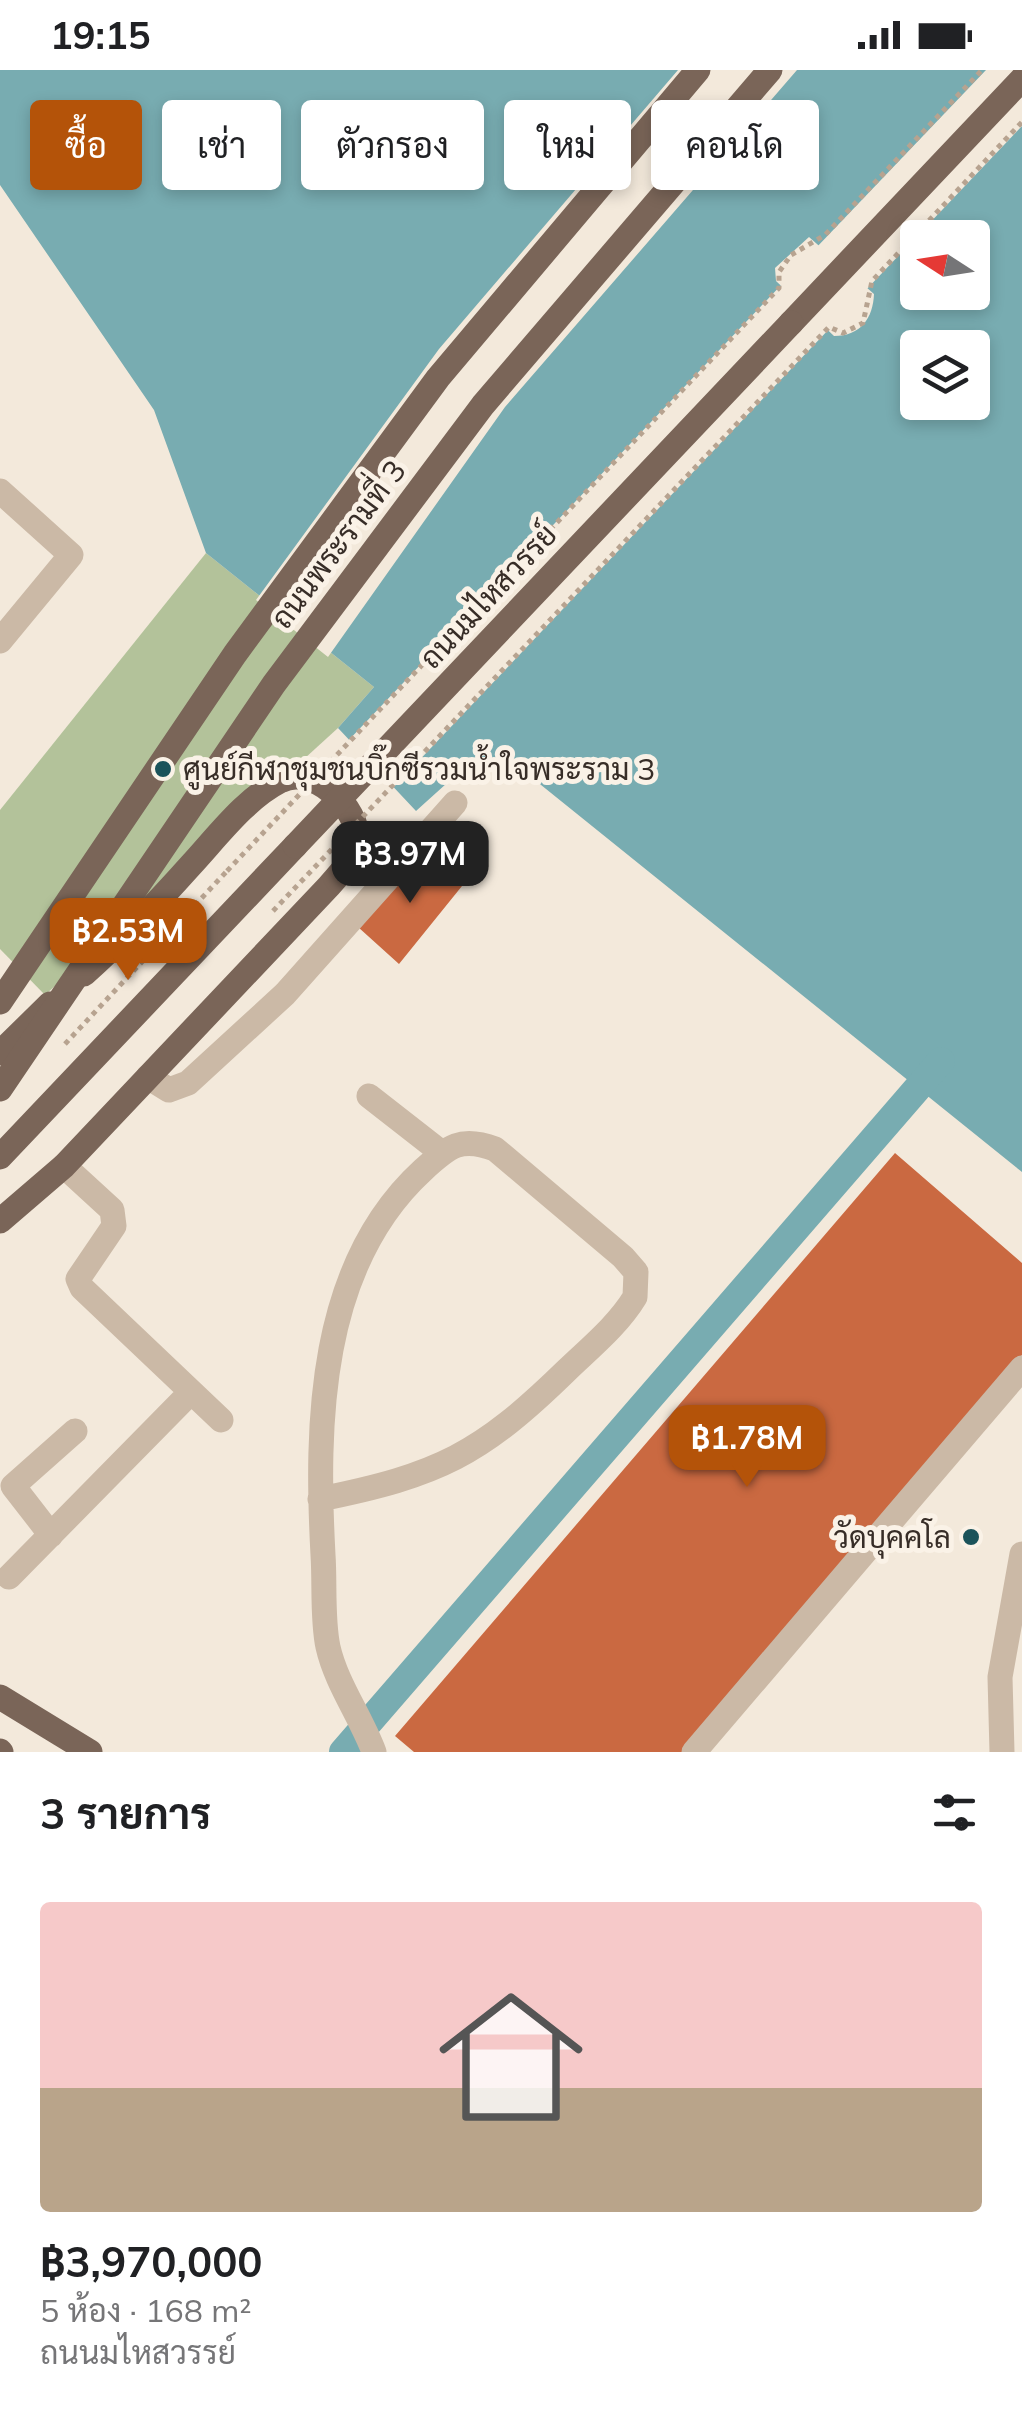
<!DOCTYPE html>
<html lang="th">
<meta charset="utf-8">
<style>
:root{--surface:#fff;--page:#f2f2f2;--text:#202124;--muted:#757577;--accent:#b45309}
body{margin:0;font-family:Mulish,Sarabun,sans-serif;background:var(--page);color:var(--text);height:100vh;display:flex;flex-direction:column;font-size:38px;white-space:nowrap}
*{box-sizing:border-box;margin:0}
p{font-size:32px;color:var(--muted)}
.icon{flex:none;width:55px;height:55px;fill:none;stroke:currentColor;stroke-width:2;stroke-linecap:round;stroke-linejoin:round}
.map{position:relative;height:1682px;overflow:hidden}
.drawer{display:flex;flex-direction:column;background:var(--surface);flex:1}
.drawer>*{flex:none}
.banner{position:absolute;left:30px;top:30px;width:962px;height:90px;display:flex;gap:20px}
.needle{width:65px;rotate:282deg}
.fabs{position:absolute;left:900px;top:150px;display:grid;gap:20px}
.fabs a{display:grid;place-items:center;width:90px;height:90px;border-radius:10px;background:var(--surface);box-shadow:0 5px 15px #0003;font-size:50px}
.price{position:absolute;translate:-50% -85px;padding:0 22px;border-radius:20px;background:var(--accent);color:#fff;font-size:32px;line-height:65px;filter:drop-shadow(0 2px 5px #0008)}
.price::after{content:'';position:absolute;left:50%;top:60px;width:30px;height:22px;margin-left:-15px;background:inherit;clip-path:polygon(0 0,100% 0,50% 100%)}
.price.on{background:#222;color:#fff}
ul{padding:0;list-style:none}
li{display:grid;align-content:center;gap:20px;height:530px;padding:0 40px}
li span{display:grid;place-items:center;height:310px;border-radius:10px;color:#555}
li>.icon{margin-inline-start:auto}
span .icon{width:180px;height:180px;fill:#fffc;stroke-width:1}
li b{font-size:42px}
h2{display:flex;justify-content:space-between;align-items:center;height:120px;padding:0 40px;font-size:42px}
.pill{padding:0 35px;border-radius:10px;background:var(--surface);box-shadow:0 5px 15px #0003;font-size:35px;line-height:90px}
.pill.on{background:var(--accent);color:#fff}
.status{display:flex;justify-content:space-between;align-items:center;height:70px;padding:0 50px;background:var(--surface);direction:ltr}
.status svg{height:28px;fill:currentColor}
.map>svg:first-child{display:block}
.green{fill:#b3c29a}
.water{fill:#78acb1;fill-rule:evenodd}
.pier{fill:#f3e9db}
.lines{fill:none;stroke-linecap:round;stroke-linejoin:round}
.canal{stroke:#78acb1;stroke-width:28}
.building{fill:#ca6941}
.path{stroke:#b7a390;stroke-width:5;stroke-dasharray:5 5;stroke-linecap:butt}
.minor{stroke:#cbb9a6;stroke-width:25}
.major{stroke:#7a6558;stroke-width:25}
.path-bridge{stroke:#b7a390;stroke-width:5;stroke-dasharray:5 5;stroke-linecap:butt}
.major-bridge{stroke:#7a6558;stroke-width:25}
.poi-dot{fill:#1b535a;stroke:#faf2e7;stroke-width:4}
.labels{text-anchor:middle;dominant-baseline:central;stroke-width:10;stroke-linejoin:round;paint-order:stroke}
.street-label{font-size:30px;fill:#372d27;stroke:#faf2e7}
.poi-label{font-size:30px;fill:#372d27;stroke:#faf2e7;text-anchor:start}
</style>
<div class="status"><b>19:15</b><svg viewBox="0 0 49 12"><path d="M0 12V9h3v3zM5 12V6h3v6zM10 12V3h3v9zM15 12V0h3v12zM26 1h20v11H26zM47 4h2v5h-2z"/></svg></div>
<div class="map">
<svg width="1022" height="1682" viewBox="0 0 1022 1682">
<rect width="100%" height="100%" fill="#f3e9db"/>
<path class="green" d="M206,483L374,617L338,658L45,925L0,879V740Z"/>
<path class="water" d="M0,0H1005L1022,16V1102L515,694L477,686L416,741L338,658L374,617L206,483L154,340L0,115ZM809,167L874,224C873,248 861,266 834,266L776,211L775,198ZM918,168H972V222H918ZM918,278H972V332H918Z"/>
<path class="pier" d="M678,0H797L505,337L328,587L256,530L439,279Z
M986,0H1012L1022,9V56L864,222L815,179Z
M784,212L831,257L390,721L346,673Z"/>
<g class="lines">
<path class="canal" d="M343,1682L941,991"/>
</g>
<path class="building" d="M423,778L462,816L399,894L358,857Z
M895,1083L1022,1193V1285L682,1682H414L395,1666Z"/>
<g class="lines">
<path class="path" d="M65,974L227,801"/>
<path class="minor" d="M0,421L71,485L0,571
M148,1007L169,1020L188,1013L285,924L455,733
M369,1026L442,1083
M64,1096L112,1140L114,1156L78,1209L82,1218L221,1350
M320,1429C439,1405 480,1385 567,1300C591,1277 618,1255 635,1227L636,1202L623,1187L495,1079C461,1066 449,1076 423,1100C318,1196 316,1354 323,1485C325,1514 322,1549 328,1577C336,1613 361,1647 374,1682
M51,1465L13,1416L75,1361
M9,1507L191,1322
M694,1682L1022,1298
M1002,1682L1000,1607L1022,1484"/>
<path class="major" d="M791,253L1022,9
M0,932L235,584L438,308L698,0
M0,983L50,934
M0,1087L295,776
M0,1151L64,1096L329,816C340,803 355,789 357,771C360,738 312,693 280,711C245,729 217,767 191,795C157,833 122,870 84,904
M0,1627L90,1682
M0,1681L1,1682"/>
<path class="path-bridge" d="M227,801L779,218V202L791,185L825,165L982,0
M273,841L829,257L843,263L863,253L872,211L1022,52"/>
<path class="major-bridge" d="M295,776L791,253
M0,1019L274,614L483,335L770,0"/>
</g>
<g class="poi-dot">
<circle cx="163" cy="699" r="10"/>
<circle cx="971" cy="1467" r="10"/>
</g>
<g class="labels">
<g class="street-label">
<text transform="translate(338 474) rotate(-53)">ถนนพระรามที่ 3</text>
<text transform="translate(488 526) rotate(-47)">ถนนมไหสวรรย์</text>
</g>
<g class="poi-label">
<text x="183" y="699">ศูนย์กีฬาชุมชนบิ๊กซีรวมน้ำใจพระราม 3</text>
<text x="951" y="1467" text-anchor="end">วัดบุคคโล</text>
</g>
</g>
</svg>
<div class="fabs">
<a><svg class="needle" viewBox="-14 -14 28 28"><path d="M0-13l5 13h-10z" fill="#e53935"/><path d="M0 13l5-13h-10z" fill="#757577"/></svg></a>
<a><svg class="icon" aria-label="layers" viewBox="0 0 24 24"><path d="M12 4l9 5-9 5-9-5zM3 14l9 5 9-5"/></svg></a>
</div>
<b class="price on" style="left:410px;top:836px">฿3.97M</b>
<b class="price" style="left:128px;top:913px">฿2.53M</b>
<b class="price" style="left:747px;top:1420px">฿1.78M</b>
<div class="banner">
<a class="pill on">ซื้อ</a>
<a class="pill">เช่า</a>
<a class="pill">ตัวกรอง</a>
<a class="pill">ใหม่</a>
<a class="pill">คอนโด</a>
</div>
</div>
<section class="drawer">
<h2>3 รายการ<svg class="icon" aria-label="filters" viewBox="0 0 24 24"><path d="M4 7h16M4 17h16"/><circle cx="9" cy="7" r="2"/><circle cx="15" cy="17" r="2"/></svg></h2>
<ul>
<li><span style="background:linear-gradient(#f6c9c9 60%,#b9a48a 0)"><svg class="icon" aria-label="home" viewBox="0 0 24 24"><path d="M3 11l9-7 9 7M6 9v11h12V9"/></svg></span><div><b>฿3,970,000</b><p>5 ห้อง · 168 m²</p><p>ถนนมไหสวรรย์</p></div></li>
</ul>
</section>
